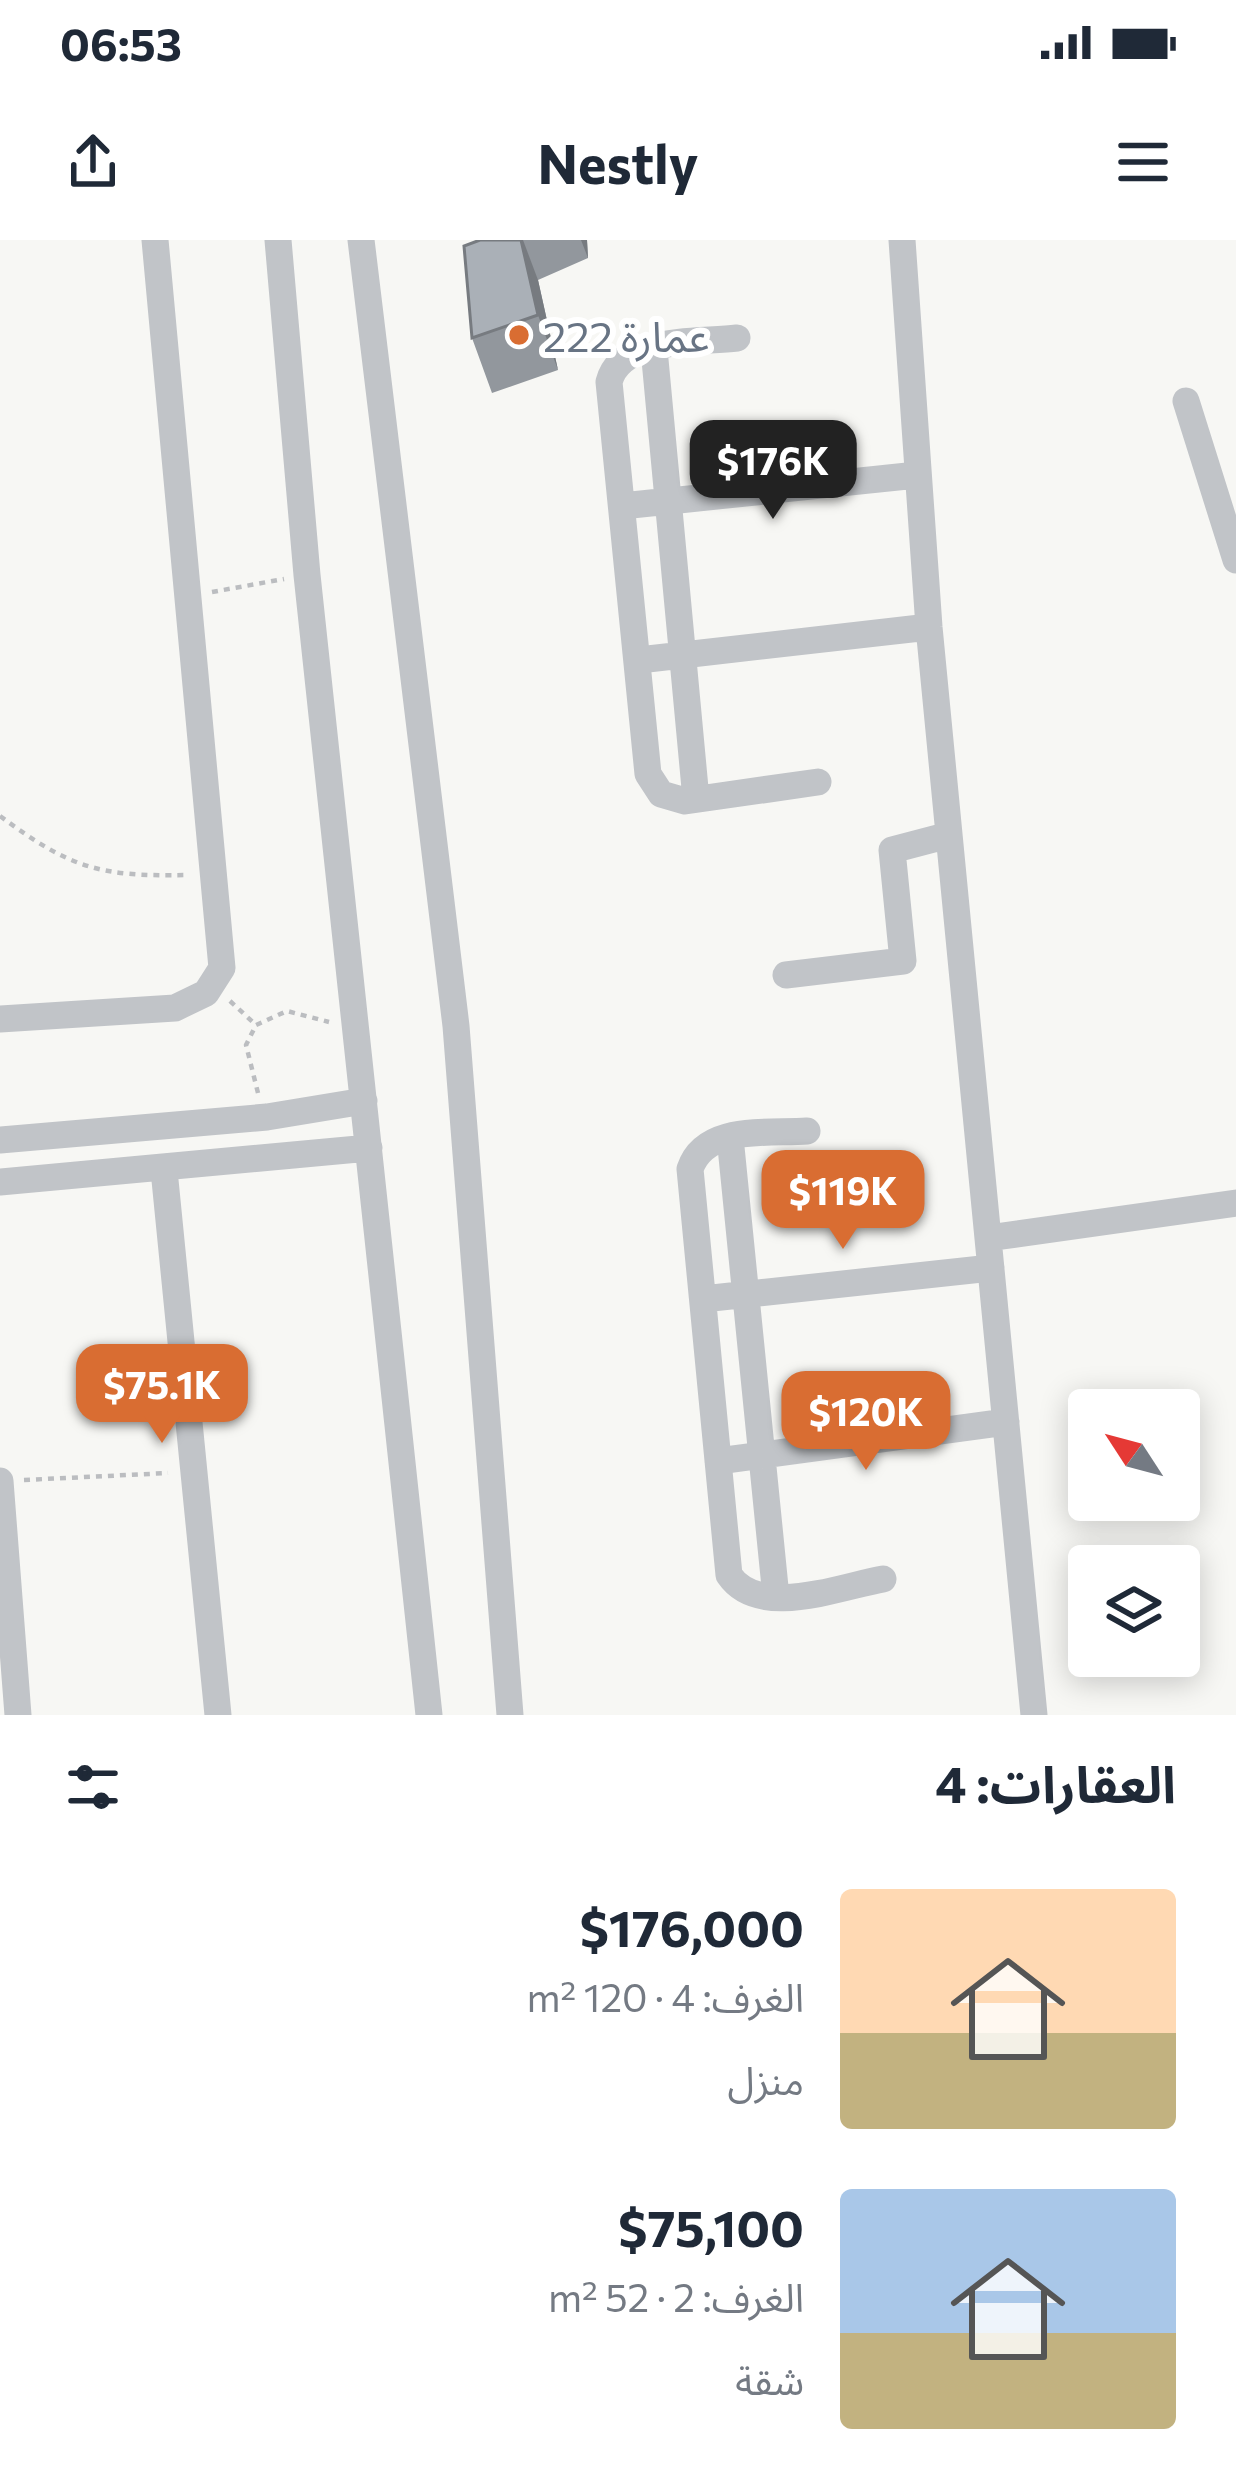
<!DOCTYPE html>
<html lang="ar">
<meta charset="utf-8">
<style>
:root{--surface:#fff;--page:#f2f2f3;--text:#1f2937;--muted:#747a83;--accent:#d96d32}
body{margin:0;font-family:Commissioner,"Noto Sans Arabic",sans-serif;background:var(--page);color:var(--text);direction:rtl;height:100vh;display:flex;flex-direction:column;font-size:45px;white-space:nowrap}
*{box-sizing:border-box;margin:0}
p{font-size:39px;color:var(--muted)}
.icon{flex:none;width:66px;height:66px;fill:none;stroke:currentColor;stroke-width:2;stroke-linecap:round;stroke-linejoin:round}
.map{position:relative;height:1475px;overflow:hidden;direction:ltr}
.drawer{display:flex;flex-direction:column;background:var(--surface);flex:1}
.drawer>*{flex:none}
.needle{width:78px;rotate:306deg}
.fabs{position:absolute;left:1068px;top:1149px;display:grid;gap:24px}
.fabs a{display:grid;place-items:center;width:132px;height:132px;border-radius:12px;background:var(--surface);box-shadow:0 6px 30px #0003;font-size:60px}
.price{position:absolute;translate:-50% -102px;padding:0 27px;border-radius:24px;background:var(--accent);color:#fff;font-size:39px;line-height:78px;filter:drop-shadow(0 3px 6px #0008)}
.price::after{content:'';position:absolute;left:50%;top:72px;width:36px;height:27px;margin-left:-18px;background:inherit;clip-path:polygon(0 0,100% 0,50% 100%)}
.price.selected{background:#222;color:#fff}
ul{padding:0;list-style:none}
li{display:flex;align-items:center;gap:36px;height:300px;padding:0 60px}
li span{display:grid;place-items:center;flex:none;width:336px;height:240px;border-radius:12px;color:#555}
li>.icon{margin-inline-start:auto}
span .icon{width:144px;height:144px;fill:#fffc;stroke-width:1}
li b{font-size:51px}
h2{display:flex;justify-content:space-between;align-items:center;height:144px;padding:0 60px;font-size:51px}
.status{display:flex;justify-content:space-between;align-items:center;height:84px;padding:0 60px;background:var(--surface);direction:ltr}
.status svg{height:33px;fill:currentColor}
header{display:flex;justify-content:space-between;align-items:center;height:156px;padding:0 60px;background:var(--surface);font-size:54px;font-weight:700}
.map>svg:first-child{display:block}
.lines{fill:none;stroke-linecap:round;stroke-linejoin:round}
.path{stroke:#bbbdc0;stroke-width:4.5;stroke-dasharray:6 6;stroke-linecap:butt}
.minor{stroke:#c1c4c8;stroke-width:27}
.wall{fill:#92979d}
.shaded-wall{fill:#777b80}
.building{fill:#aab0b7;stroke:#777b80;stroke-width:3}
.poi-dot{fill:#d96d32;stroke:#fff;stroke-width:4.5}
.labels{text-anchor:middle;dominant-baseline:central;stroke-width:12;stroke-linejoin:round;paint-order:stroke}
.poi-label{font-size:42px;fill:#687484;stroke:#fff;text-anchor:start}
</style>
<div class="status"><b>06:53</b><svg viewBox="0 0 49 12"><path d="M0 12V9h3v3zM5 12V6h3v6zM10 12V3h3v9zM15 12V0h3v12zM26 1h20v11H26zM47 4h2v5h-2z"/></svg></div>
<header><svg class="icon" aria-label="menu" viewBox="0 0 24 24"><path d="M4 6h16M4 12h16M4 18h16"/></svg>Nestly<svg class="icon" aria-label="share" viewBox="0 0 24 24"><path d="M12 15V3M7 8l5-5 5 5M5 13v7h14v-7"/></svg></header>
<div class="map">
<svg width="1236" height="1475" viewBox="0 0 1236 1475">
<rect width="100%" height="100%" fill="#f7f7f4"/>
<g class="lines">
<path class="path" d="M212,352L284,339
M0,576C70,628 100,637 187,635
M230,761L256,785
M258,853L246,805L256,785L287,771L329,782
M24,1240L168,1233"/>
<path class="minor" d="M278,0L307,335L429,1475
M361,0L456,786L510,1475
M902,0L929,387L1034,1475
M737,98C697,103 621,96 609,142L648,534L661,554L685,561L818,542
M654,109L696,559
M1186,161L1236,320
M622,266L917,235
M639,420L929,387
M786,735L903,721L892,610L949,595
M0,779L175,768L206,753L222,728L155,0
M807,891C768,894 705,884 690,929L729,1335C759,1379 838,1347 883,1339
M730,897L776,1357
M0,900L267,877L364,861
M164,930L218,1475
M0,942L369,908
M988,998L1236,963
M703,1059L991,1028
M718,1221L1006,1182
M0,1241L18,1475"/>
</g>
<path class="wall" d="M480,0H587L588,18L538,40L558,130L492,153L472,98Z"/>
<path class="shaded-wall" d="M521,0H523L538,40L558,130L538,75Z
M581,0H587L588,18Z"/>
<path class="building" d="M480,0H521L538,75L472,98L464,6Z"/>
<circle class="poi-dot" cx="519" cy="95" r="12"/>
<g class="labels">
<g class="poi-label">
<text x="543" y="95">عمارة 222</text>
</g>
</g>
</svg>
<div class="fabs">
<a><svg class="needle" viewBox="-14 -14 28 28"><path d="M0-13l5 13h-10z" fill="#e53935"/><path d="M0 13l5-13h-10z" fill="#747a83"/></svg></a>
<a><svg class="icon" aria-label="layers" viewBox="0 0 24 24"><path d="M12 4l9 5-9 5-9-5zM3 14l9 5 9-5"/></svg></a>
</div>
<b class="price selected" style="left:773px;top:282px">$176K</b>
<b class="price" style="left:843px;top:1012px">$119K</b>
<b class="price" style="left:162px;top:1206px">$75.1K</b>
<b class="price" style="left:866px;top:1233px">$120K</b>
</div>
<section class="drawer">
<h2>العقارات: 4<svg class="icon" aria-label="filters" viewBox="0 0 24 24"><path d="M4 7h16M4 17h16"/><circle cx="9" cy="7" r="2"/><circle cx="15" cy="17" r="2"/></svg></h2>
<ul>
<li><span style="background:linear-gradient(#ffd9b3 60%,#c2b280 0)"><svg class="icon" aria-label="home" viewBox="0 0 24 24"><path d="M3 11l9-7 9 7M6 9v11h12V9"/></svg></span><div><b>$176,000</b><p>الغرف: 4 · 120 m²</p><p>منزل</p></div></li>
<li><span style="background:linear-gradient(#a9c7e8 60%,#c2b280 0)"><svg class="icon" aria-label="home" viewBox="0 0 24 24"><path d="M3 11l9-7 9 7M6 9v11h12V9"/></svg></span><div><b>$75,100</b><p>الغرف: 2 · 52 m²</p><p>شقة</p></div></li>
</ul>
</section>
